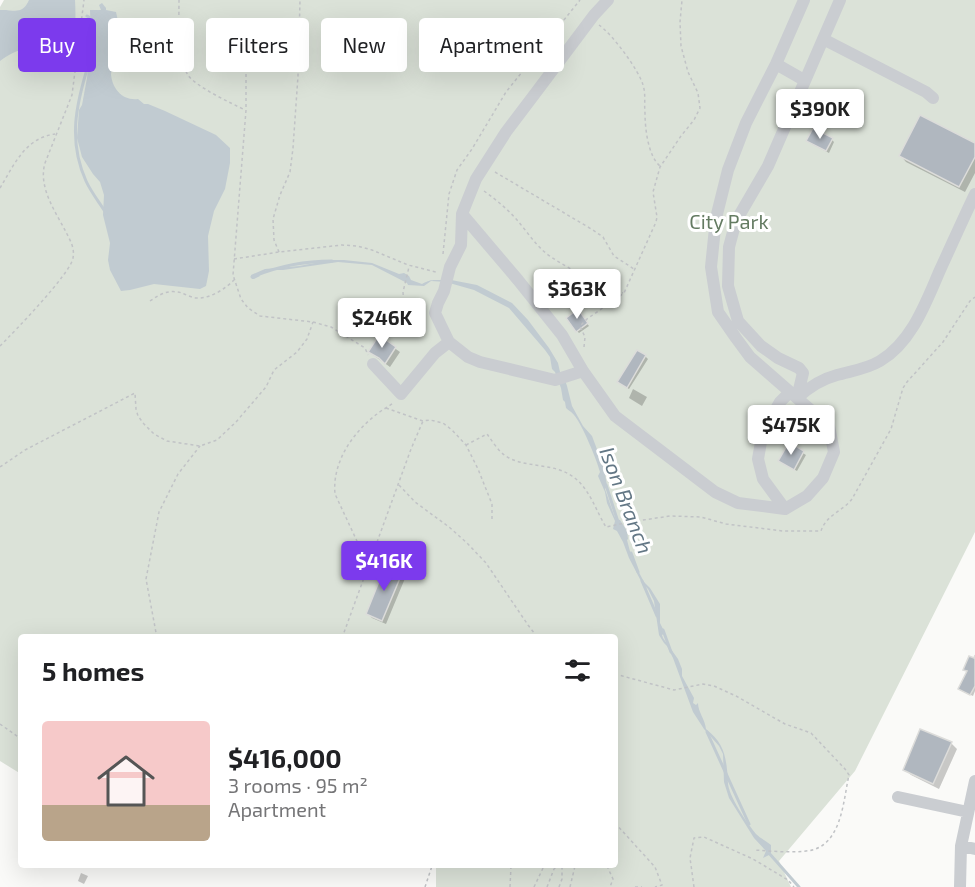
<!DOCTYPE html>
<meta charset="utf-8">
<style>
:root{--surface:#fff;--page:#f6f6f6;--text:#202124;--muted:#757577;--accent:#7c3aed}
body{margin:0;font-family:"Exo 2",sans-serif;background:var(--page);color:var(--text);height:100vh;display:flex;flex-direction:column;font-size:22px;white-space:nowrap}
*{box-sizing:border-box;margin:0}
p{font-size:20px;color:var(--muted)}
.icon{flex:none;width:33px;height:33px;fill:none;stroke:currentColor;stroke-width:2;stroke-linecap:round;stroke-linejoin:round}
.map{position:relative;flex:1;overflow:hidden}
.panel{position:absolute;left:18px;top:634px;width:600px;height:234px;display:flex;flex-direction:column;background:var(--surface);border-radius:6px;box-shadow:0 6px 24px #0002}
.panel>*{flex:none}
.hud{position:absolute;left:18px;top:18px;width:600px;height:54px;display:flex;gap:12px}
.price{position:absolute;translate:-50% -51px;padding:0 14px;border-radius:6px;background:#fff;color:#222;font-size:20px;line-height:39px;filter:drop-shadow(0 2px 3px #0008)}
.price::after{content:'';position:absolute;left:50%;top:36px;width:18px;height:14px;margin-left:-9px;background:inherit;clip-path:polygon(0 0,100% 0,50% 100%)}
.price.active{background:var(--accent);color:#fff}
ul{padding:0;list-style:none}
li{display:flex;align-items:center;gap:18px;height:150px;padding:0 24px}
li span{display:grid;place-items:center;flex:none;width:168px;height:120px;border-radius:6px;color:#555}
li>.icon{margin-inline-start:auto}
span .icon{width:72px;height:72px;fill:#fffc;stroke-width:1}
li b{font-size:26px}
h2{display:flex;justify-content:space-between;align-items:center;height:72px;padding:0 24px;font-size:26px}
.pill{padding:0 21px;border-radius:6px;background:var(--surface);box-shadow:0 6px 24px #0002;font-size:21px;line-height:54px}
.pill.active{background:var(--accent);color:#fff}
.map>svg:first-child{display:block}
.green{fill:#dbe2d8}
.water{fill:#c1cbd1}
.shadow{fill:#0003}
.lines{fill:none;stroke-linecap:round;stroke-linejoin:round}
.stream{stroke:#c1cbd1;stroke-width:3}
.building{fill:#b0b7bf;stroke:#dcdcda;stroke-width:1.5}
.path{stroke:#c1c3c6;stroke-width:1.5;stroke-dasharray:3 3;stroke-linecap:butt}
.minor{stroke:#cacdd1;stroke-width:12}
.labels{text-anchor:middle;dominant-baseline:central;stroke-width:6;stroke-linejoin:round;paint-order:stroke}
.park-label{font-size:20px;fill:#647b62;stroke:#fff}
.water-label{font-size:21px;font-style:italic;fill:#637785;stroke:#fff}
</style>
<div class="map">
<svg width="975" height="887" viewBox="0 0 975 887">
<rect width="100%" height="100%" fill="#fafaf8"/>
<path class="green" d="M4,0H975V532L855,771L779,861L791,887H436V866H615V638H21V774L0,761V7Z"/>
<path class="water" d="M29,0H75C76,17 76,39 68,55C61,56 56,53 50,51C32,44 14,50 0,61V10C13,9 22,16 29,0Z
M102,3L106,8V10L116,12L118,21L111,74C112,89 123,101 138,99L144,104H148L165,111L216,135L230,148V163L225,189L214,211L208,236L209,271L206,286L200,289L154,284L130,290L121,291L110,270L108,260L110,243L103,215L104,195L100,182L93,174L82,157L77,138L79,110L82,105L87,78L91,36L90,10H101L99,5Z
M330,260H344L372,263L399,274L404,273L409,276L411,280L422,284C434,277 436,282 446,279L477,285L512,303L528,320L549,348L558,363L560,372L563,374L567,386L572,406L583,426L592,436L604,468L607,486L605,489L614,515L616,519L620,520L627,531L628,539L627,540L632,559L644,582L650,588L660,604V623L665,633L662,635L663,638L678,659L682,669V676L694,698L693,703L696,705L698,703C698,712 705,719 706,729C725,744 726,757 728,780C726,793 747,823 756,834C760,838 766,841 771,845V854L763,858L766,851L754,838L729,798L724,782L723,754L719,746L704,729L693,712L673,658L667,646L664,643L659,635L654,601L648,589L642,583L629,558L623,542L617,531L613,529L615,521L607,503L605,492L598,476L600,472C597,460 582,424 574,415C574,414 567,409 566,408L565,402L563,400L561,388L555,372L552,369L550,357L545,350L509,308L474,290L446,282L431,281L424,286L408,285L407,283L372,265L338,262L283,270H267L258,274L260,276L254,279H252L251,275L265,269L299,266Z"/>
<path class="shadow" d="M832,140L834,142L829,153L810,143Z
M975,145V173L965,192L906,162L901,156Z
M580,314L589,326L579,333L577,331Z
M379,337L400,352L390,367L369,352Z
M645,356L648,359L629,389L621,384Z
M633,389L647,397L642,406L629,398Z
M789,444L806,455L797,471L783,463Z
M402,572L406,576L386,624L372,618L368,614Z
M975,659V691L973,696L962,691L968,673L965,670Z
M951,743L957,749L939,789L911,775L905,769Z
M81,873L88,876L84,884L78,881Z"/>
<g class="lines">
<path class="stream" d="M87,16L89,17L91,24
M88,66C76,105 68,141 86,181C91,192 99,202 106,213
M252,277C276,267 305,261 332,261
M606,485L618,522
M631,553L638,572
M642,581L657,616
M663,630L671,652
M707,732L749,824
M768,852L799,887"/>
</g>
<path class="building" d="M920,115L975,143V157L959,187L899,156Z
M813,128L833,138L826,151L806,141Z
M578,309L588,323L576,332L566,318Z
M379,335L396,347L385,364L379,358L368,352Z
M637,350L646,355L627,388L617,382Z
M789,442L804,451L794,470L778,461Z
M386,564L403,571L382,621L366,614Z
M975,655V686L970,695L958,689L967,671L963,670L969,656L974,658Z
M920,729L952,742L933,784L903,770Z"/>
<g class="lines">
<path class="path" d="M179,0C179,19 177,59 188,75C196,87 231,103 245,110
M599,25C612,34 639,70 643,85C646,94 644,104 645,113C645,128 648,156 660,166
M246,68V110L233,275L241,299L248,308L260,316L313,322L331,327L365,348L368,355
M495,172L593,230L603,237L614,256L634,269
M0,188C14,165 25,138 55,134
M484,191C498,201 511,212 522,226C530,236 537,246 547,254C570,271 597,281 623,293
M279,252L274,240L273,219L280,195L290,172L293,148L298,76L300,0
M443,254L449,194L457,170L472,149L506,92L580,0
M234,259L279,252L342,245L357,246L372,250L408,265L436,272
M150,301C160,294 169,289 182,293C186,295 191,297 196,298C210,299 225,289 234,280
M404,307L403,292L409,267
M0,346C14,332 71,273 73,258C75,248 70,240 66,232C55,211 38,187 45,163L72,95L84,0
M584,347L585,337L580,326L587,319L624,293L656,222L657,217L653,192L660,167L681,136L694,120L700,108L698,93L688,72L681,46L680,22L682,0
M386,408L423,421L430,420L443,423L452,430L466,445L478,469L492,504V519
M466,445L487,434C493,442 499,453 509,458C529,468 553,463 572,476C589,487 596,511 606,527L630,522L670,516L701,517L726,524L783,531H821C826,515 843,511 852,499L891,429L903,388L907,382L943,342L970,301L975,297
M0,467L25,450L135,393L136,409L138,416L144,424L154,434L167,441L200,446L217,440L236,422L266,387L274,370L297,352L307,339L313,322
M399,485L415,502L449,527L467,543L486,563L528,625L538,638
M367,570L363,554L335,494C332,463 352,433 377,414C382,410 388,407 393,403
M157,638L146,579L159,512L178,474L200,446
M342,638L411,449L423,421
M615,674L674,690L703,684L714,686L736,696L785,724L811,733L845,769L849,775C843,801 842,848 806,851C789,853 771,851 754,850
M0,724L21,739
M615,823L655,867L662,885L655,887
M607,866L613,879L610,887
M425,887L432,866
M510,887L511,866
M534,887L544,866
M547,887L554,869L558,866
M559,887L562,879V866
M570,887L575,866
M635,887H642
M694,887L690,858L694,838L704,837L753,859L788,880L794,887"/>
<path class="minor" d="M823,39L926,92L933,98
M776,64L804,80
M462,214L518,280L562,335L583,371L615,416L715,492L738,503L785,509L807,496L823,478L834,452L829,426L750,357L736,338L718,312L711,267L716,218L728,170L746,123L776,64L804,0
M373,364L401,394L435,353L449,342
M583,371L555,380L480,362L468,357L449,342L435,313L438,303L444,291L450,267L461,245L462,214L476,179L506,132L537,91L594,15L608,0
M797,398L803,373L799,368L778,358L761,346L738,321L728,286L729,247L736,221L768,166L840,0
M797,398C808,388 822,379 837,375C851,371 867,369 880,361C912,342 926,302 940,270C952,244 963,219 975,194
M785,509L763,479L758,459L761,442L772,416L780,402L790,392
M898,797L968,812
M961,846L975,849
M960,887L961,846L975,781"/>
</g>
<g class="labels">
<g class="park-label">
<text x="729" y="221">City Park</text>
</g>
<g class="water-label">
<text transform="translate(627 500) rotate(69)">Ison Branch</text>
</g>
</g>
</svg>
<b class="price" style="left:820px;top:140px">$390K</b>
<b class="price" style="left:577px;top:320px">$363K</b>
<b class="price" style="left:382px;top:349px">$246K</b>
<b class="price" style="left:791px;top:456px">$475K</b>
<b class="price active" style="left:384px;top:592px">$416K</b>
<div class="hud">
<a class="pill active">Buy</a>
<a class="pill">Rent</a>
<a class="pill">Filters</a>
<a class="pill">New</a>
<a class="pill">Apartment</a>
</div>
<section class="panel">
<h2>5 homes<svg class="icon" aria-label="filters" viewBox="0 0 24 24"><path d="M4 7h16M4 17h16"/><circle cx="9" cy="7" r="2"/><circle cx="15" cy="17" r="2"/></svg></h2>
<ul>
<li><span style="background:linear-gradient(#f6c9c9 70%,#b9a48a 0)"><svg class="icon" aria-label="home" viewBox="0 0 24 24"><path d="M3 11l9-7 9 7M6 9v11h12V9"/></svg></span><div><b>$416,000</b><p>3 rooms · 95 m²</p><p>Apartment</p></div></li>
</ul>
</section>
</div>
